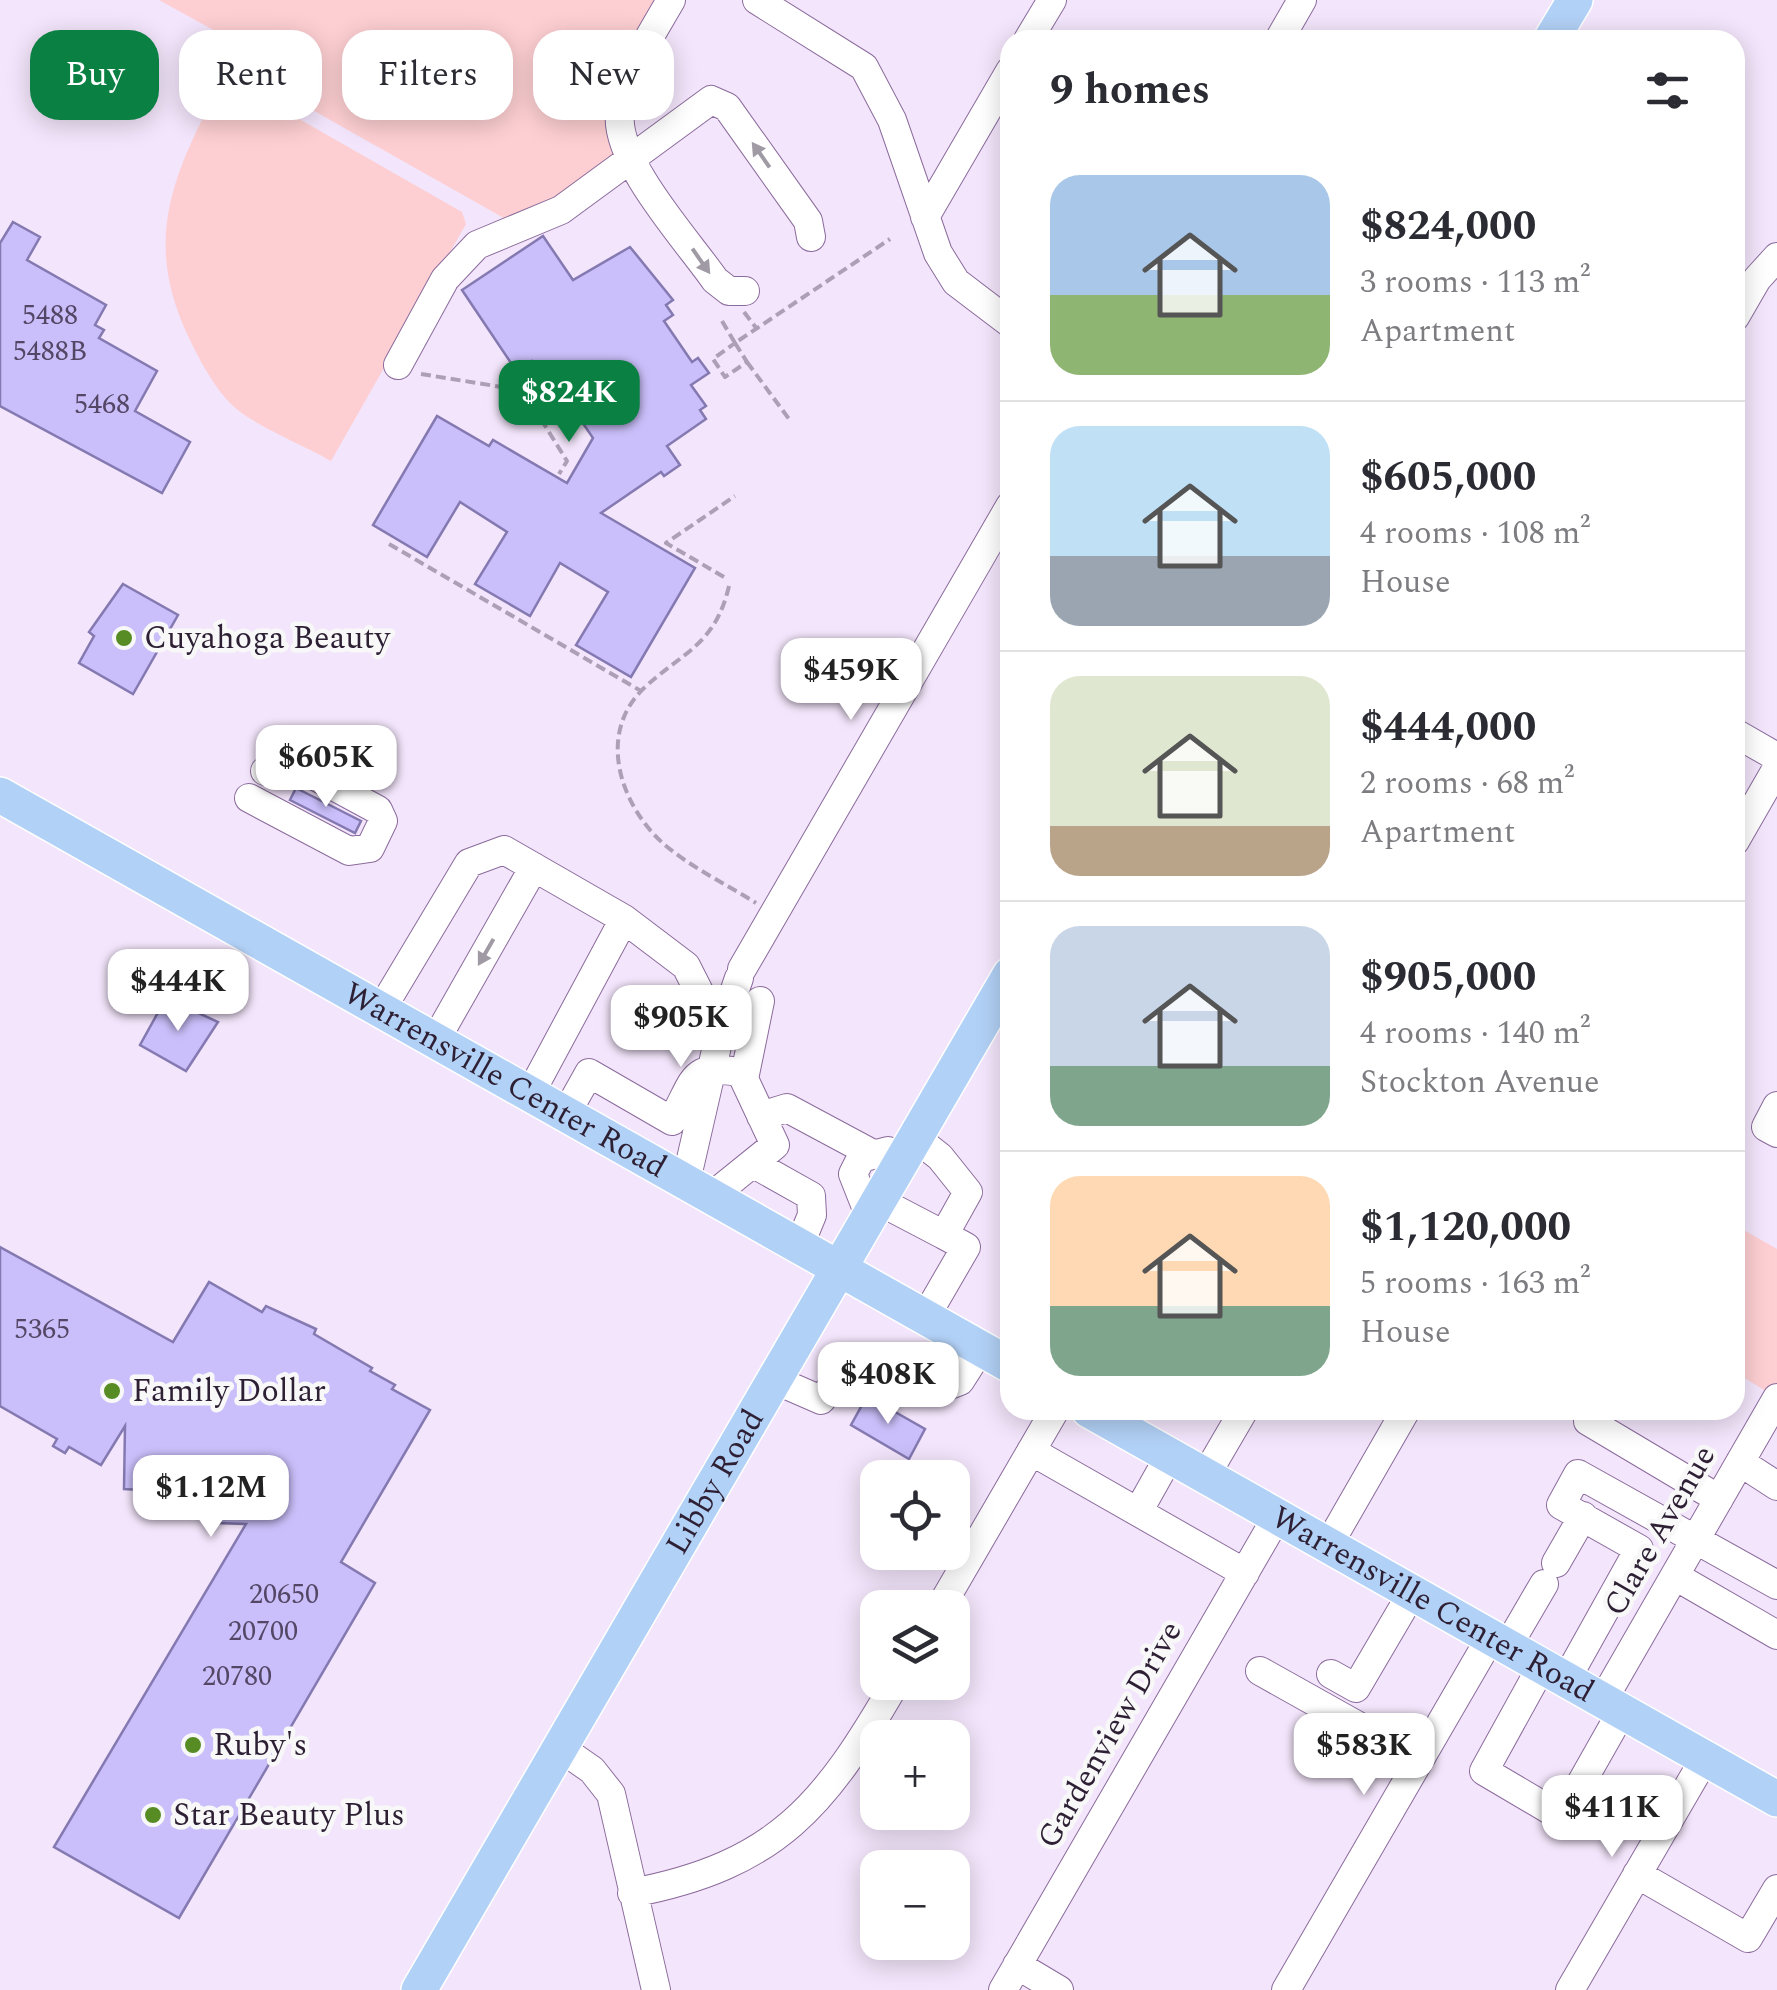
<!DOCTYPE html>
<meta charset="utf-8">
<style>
:root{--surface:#fff;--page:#f2f2f3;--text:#2b2b33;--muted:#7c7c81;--line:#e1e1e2;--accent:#0b8043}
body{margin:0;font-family:Spectral,serif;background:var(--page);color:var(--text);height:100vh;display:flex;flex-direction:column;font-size:38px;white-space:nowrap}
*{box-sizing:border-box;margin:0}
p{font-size:32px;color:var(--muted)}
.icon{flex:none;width:55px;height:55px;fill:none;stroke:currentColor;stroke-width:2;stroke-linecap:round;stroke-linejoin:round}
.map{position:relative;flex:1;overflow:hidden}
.panel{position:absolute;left:1000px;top:30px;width:745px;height:1390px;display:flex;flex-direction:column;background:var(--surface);border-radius:30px;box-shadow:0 5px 25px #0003}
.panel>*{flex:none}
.guide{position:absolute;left:30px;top:30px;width:820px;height:90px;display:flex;gap:20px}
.fabs{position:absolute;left:860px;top:1460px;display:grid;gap:20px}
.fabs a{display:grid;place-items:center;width:110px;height:110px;border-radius:20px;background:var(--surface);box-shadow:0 5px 25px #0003;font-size:50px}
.price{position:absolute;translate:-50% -85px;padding:0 22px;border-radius:20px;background:#fff;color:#222;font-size:32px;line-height:65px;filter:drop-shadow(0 2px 5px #0008)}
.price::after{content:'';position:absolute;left:50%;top:60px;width:30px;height:22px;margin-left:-15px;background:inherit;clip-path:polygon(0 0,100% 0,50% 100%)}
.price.selected{background:var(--accent);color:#fff}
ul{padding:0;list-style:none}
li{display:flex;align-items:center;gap:30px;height:250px;padding:0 50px}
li+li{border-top:2px solid var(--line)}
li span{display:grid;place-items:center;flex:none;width:280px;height:200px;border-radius:30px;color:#555}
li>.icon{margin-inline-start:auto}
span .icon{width:120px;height:120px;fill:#fffc;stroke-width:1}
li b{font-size:42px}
h2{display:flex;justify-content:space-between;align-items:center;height:120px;padding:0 50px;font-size:42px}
.pill{padding:0 35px;border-radius:30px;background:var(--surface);box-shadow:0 5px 25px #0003;font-size:35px;line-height:90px}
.pill.selected{background:var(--accent);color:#fff}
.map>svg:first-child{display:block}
.green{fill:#fdcfd2}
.building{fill:#cabffa;stroke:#8479b0;stroke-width:2.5}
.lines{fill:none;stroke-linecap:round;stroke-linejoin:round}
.minor-casing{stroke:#8b6b9c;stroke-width:30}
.major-casing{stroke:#fff;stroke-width:38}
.path{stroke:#ad9fb5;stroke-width:4;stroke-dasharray:10 5;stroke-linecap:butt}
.minor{stroke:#fff;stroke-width:28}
.major{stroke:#b2d1f6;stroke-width:35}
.oneway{fill:#a09aa4}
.poi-dot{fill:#578c25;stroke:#f8f8f8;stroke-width:4}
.labels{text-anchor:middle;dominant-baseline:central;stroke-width:9;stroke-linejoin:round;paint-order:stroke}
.number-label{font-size:28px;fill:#544766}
.poi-label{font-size:32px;fill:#2d1f34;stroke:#f8f8f8;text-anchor:start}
.street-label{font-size:32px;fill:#2d1f34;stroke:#f8f8f8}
</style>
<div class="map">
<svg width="1777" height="1990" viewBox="0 0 1777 1990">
<rect width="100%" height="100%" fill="#f3e5fb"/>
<path class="green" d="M159,0H662L638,38L627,169L511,222L215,55L226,37Z
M224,76L462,212L466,224L331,461C304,445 252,425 231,404C214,387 199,359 189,338C140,236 176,170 224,76Z
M1735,1225L1777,1249V1398L1735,1372Z"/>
<path class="building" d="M13,222L40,237L27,260L106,305L95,325L104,330L99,338L157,371L135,411L190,442L162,493L0,406V243Z
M543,236L573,280L630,247L673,300L666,305L673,315L664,321L692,362L698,358L709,373L691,385L706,406L700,410L706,419L667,446L680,465L664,476L661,472L601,513L695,568L631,677L576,645L608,592L560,563L530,616L475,584L507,532L460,502L427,557L373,525L437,416L489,446L493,440L567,483L593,438L578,416L565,425L548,398L554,394L532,361L517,372L462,290Z
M123,584L178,615L133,694L79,663L94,636L89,632Z
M296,788L361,821L355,833L290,800Z
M166,998L218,1022L186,1071L140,1045Z
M0,1247L173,1342L209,1282L262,1312L266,1306L316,1329L314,1334L372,1368L370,1371L395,1385L392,1389L430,1410L341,1562L375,1583L179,1918L54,1847L246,1524L214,1523L195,1514L194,1503H177L178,1493L149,1476L141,1490L124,1489L125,1426L101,1465L69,1447L65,1453L53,1446L57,1439L0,1406Z
M867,1396L925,1429L909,1459L851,1425Z"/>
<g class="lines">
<defs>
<path id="minor" d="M671,0C651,35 625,73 620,113C614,161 688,241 715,280L729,291H745
M757,0L864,67L892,120L938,253L956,282L1010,323
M1028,40L1052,0
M1279,40L1302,0
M925,217L1010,71
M1735,317L1757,279L1777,257
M398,365L445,279L477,245L561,210L711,100L727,107L808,221L811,237
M1735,733L1777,757
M249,798L349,851L370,848L383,821L378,810L304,770L265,771
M1735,841L1777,768
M742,969L1010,506
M381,1010L469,863L504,850L624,919L686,966L720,1033
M435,1041L534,867
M530,1094L624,919
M1777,1106L1766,1127L1777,1133
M566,1114L589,1073L672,1121C697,1076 690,1063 745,1073
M761,1116L787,1108L871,1153
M754,1164L811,1196L812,1215L800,1244
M686,1181L720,1033L739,978
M712,1196L775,1145L744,1079L760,1001
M879,1201L944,1235L968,1192L940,1157L916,1138
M870,1217L853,1174L861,1158L888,1151
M926,1316L966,1247L944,1235
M775,1380L821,1400L852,1362L881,1360L926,1386H947L960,1381L981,1348
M1589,1410L1588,1421L1719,1499
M1031,1451L1245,1573
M1740,1462L1777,1486
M1206,1475L1244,1410
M1138,1512L1170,1455
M1329,1544L1406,1410
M1556,1563L1583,1516
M1675,1576L1777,1635
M940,1608L1055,1410
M1509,1644L1544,1584
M1543,1664L1484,1771L1562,1817L1622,1711
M1260,1671L1419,1760
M1331,1674L1356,1688L1413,1591
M1567,1678L1639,1549L1561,1505L1578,1474L1777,1585
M1603,1700L1777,1398
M559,1747L592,1770L611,1794L656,1990
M1637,1874L1748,1938L1777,1889
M632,1893C778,1865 825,1805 896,1682
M1017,1965L1059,1990
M1003,1990L1278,1515
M1286,1990L1492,1635
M1570,1990L1705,1758"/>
<g id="major">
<path d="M1551,40L1575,0"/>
<path id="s1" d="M0,795L1010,1365"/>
<path id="s2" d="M1089,1410L1777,1799"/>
<path id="s3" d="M419,1990L1010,975"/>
</g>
</defs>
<use href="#minor" class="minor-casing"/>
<use href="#major" class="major-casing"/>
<path class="path" d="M744,312L757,329
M722,321L735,343L890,239
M735,343L747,362L725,377L713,359Z
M747,362L789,419
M421,374L508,388L529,400L567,461L559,474
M389,544L641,691
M724,577L666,543L735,496
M729,586C715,646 682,652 643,689C596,735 621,807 665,845C692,868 726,884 756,903"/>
<use href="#minor" class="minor"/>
<use href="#major" class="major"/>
</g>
<defs><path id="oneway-solid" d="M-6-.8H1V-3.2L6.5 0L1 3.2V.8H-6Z" transform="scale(2.5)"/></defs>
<g class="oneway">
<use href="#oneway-solid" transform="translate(761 155) rotate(-125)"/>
<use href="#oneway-solid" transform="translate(701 261) rotate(55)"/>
<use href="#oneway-solid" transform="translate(486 952) rotate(120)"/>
</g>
<g class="poi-dot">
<circle cx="124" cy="638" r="10"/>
<circle cx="112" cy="1391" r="10"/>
<circle cx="193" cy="1745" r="10"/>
<circle cx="153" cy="1815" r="10"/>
</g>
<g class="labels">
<g class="number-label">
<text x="50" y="315">5488</text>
<text x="50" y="351">5488B</text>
<text x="102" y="404">5468</text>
<text x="42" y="1329">5365</text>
<text x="284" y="1594">20650</text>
<text x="263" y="1631">20700</text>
<text x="237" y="1676">20780</text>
</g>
<g class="poi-label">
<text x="144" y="638">Cuyahoga Beauty</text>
<text x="132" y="1391">Family Dollar</text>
<text x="213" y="1745">Ruby's</text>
<text x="173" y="1815">Star Beauty Plus</text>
</g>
<g class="street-label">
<text stroke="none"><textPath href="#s1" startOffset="580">Warrensville Center Road</textPath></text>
<text stroke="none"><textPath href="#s3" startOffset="588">Libby Road</textPath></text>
<text transform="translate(1660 1531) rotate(-60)">Clare Avenue</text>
<text stroke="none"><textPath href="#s2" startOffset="395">Warrensville Center Road</textPath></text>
<text transform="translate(1110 1735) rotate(-60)">Gardenview Drive</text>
</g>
</g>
</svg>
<div class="fabs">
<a><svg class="icon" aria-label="locate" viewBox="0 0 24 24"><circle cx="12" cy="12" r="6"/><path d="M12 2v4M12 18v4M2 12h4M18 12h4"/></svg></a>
<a><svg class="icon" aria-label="layers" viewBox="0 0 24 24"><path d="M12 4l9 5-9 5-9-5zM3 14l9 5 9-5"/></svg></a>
<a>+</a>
<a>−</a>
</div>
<b class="price selected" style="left:569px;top:445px">$824K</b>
<b class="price" style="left:851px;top:723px">$459K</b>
<b class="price" style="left:326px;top:810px">$605K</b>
<b class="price" style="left:178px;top:1034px">$444K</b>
<b class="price" style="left:681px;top:1070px">$905K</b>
<b class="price" style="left:888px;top:1427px">$408K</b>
<b class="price" style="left:211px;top:1540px">$1.12M</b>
<b class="price" style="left:1364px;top:1798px">$583K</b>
<b class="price" style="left:1612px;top:1860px">$411K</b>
<div class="guide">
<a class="pill selected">Buy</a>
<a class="pill">Rent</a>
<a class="pill">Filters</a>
<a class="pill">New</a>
</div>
<section class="panel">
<h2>9 homes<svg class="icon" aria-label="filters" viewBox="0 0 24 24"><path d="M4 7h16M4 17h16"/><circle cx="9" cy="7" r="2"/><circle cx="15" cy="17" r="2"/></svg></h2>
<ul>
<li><span style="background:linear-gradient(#a9c7e8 60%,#8fb573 0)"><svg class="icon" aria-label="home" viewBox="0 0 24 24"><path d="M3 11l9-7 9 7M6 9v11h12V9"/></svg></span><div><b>$824,000</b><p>3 rooms · 113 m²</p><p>Apartment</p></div></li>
<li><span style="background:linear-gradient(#bfe0f5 65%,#9aa5b1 0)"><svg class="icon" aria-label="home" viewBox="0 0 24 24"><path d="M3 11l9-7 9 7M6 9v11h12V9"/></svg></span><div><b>$605,000</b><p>4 rooms · 108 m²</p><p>House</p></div></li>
<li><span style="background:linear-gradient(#dfe7d0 75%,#b9a48a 0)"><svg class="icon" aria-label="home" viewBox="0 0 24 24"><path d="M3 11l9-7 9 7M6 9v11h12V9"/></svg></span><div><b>$444,000</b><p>2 rooms · 68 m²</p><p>Apartment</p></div></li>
<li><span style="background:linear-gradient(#c9d6e8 70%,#7fa58c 0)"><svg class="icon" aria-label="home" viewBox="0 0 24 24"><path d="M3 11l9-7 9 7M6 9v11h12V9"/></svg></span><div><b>$905,000</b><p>4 rooms · 140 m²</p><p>Stockton Avenue</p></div></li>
<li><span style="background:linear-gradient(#ffd9b3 65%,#7fa58c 0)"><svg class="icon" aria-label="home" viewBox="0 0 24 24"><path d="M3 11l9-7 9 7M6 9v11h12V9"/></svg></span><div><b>$1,120,000</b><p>5 rooms · 163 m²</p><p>House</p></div></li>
</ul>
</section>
</div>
